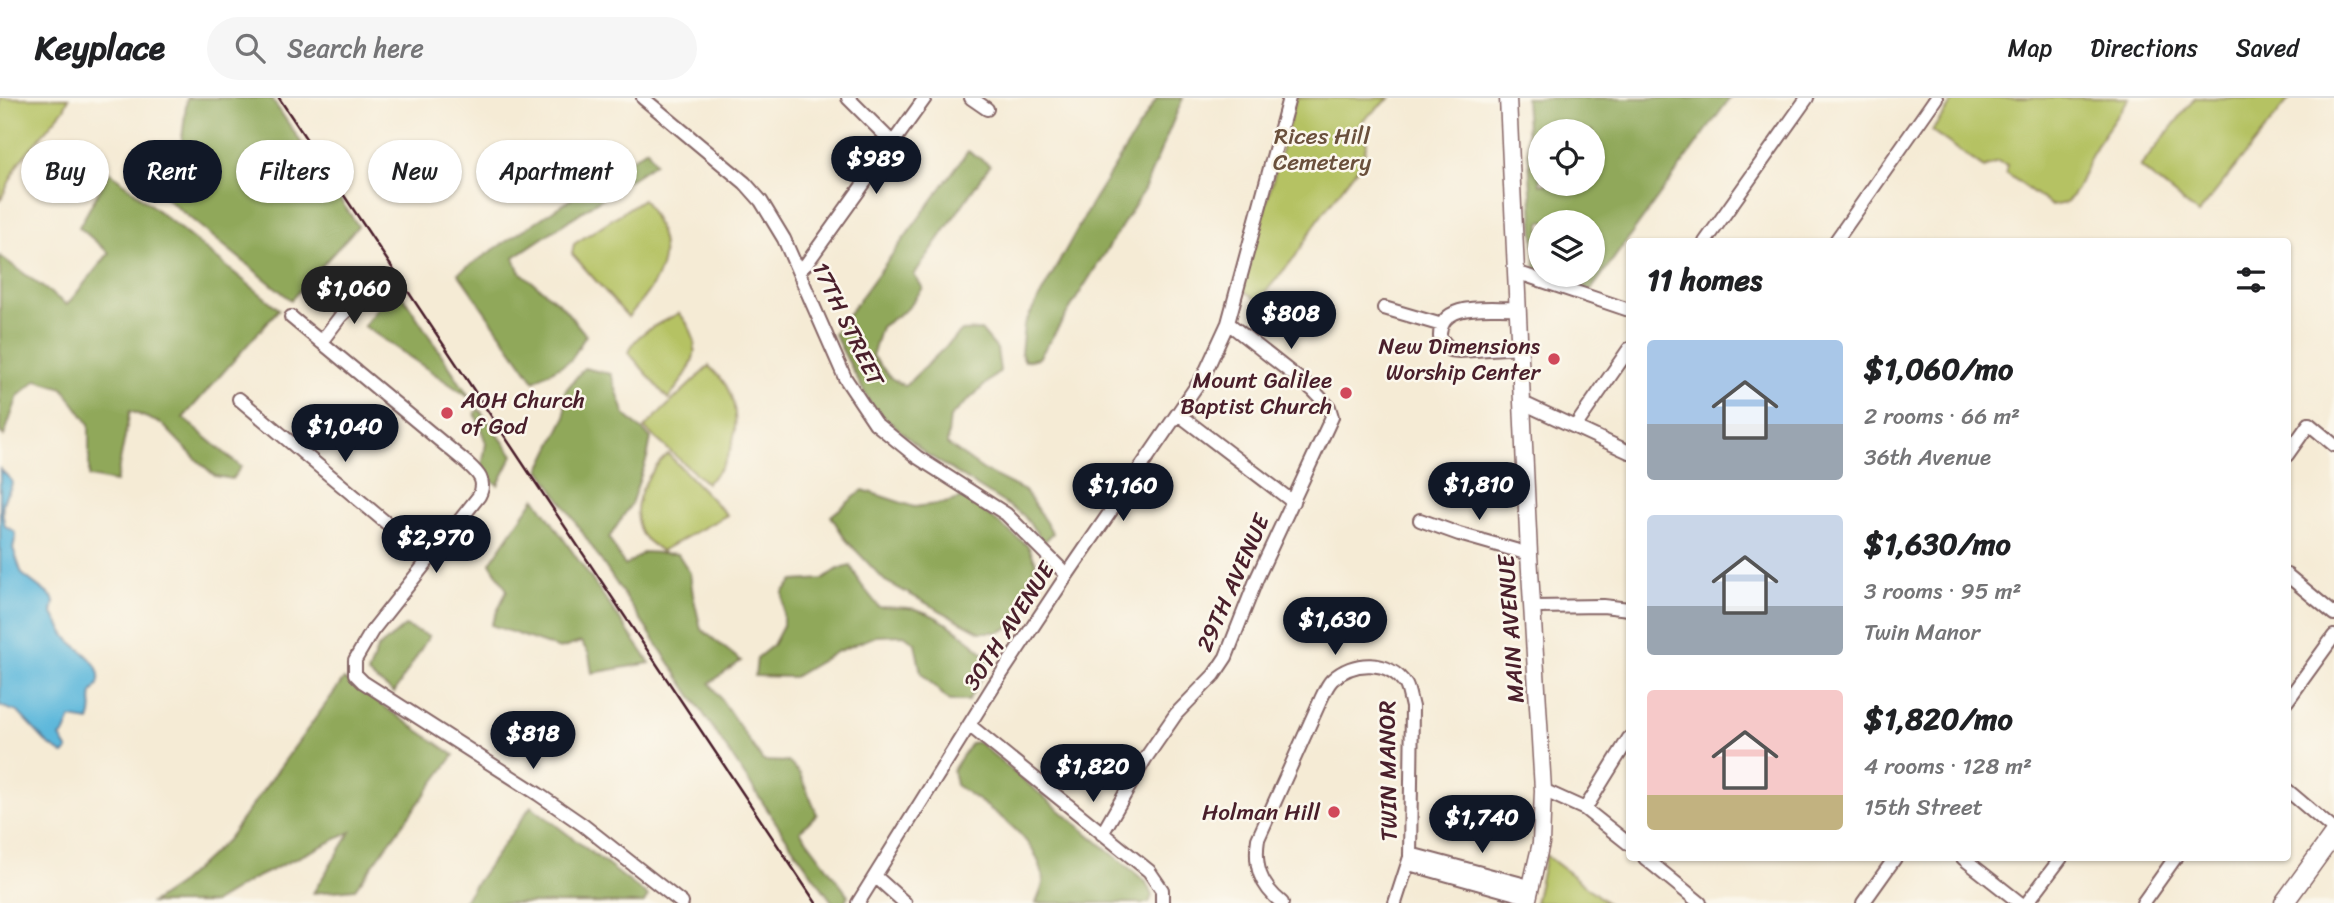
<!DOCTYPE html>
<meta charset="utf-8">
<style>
:root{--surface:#fff;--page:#f6f6f6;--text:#202124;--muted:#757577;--line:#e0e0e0;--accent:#111827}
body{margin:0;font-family:Sriracha,sans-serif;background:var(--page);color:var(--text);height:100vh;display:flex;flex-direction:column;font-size:26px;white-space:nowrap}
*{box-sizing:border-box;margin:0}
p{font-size:23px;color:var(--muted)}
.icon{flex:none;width:38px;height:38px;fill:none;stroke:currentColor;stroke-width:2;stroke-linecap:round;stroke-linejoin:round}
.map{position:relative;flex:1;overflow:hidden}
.sheet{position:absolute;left:1626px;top:140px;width:665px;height:623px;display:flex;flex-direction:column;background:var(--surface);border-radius:7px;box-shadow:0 2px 5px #0004}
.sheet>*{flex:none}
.hud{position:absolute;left:21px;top:42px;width:665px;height:63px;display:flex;gap:14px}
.tools{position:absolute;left:1528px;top:21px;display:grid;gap:14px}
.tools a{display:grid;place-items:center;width:77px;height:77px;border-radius:50%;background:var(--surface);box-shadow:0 2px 5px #0004;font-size:35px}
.price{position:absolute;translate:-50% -60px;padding:0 16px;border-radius:24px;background:var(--accent);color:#fff;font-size:23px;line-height:46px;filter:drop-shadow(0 2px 4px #0008)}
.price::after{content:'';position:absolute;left:50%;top:42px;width:21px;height:16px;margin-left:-10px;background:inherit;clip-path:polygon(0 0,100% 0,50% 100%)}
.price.current{background:#222;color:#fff}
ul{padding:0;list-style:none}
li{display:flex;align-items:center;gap:21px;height:175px;padding:0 21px}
li span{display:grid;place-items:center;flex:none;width:196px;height:140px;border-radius:7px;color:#555}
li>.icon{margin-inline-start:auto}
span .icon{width:84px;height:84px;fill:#fffc;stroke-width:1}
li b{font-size:30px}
h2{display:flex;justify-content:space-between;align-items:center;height:84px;padding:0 21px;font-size:30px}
.tag{padding:0 24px;border-radius:32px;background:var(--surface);box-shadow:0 2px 5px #0004;font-size:24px;line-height:63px}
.tag.current{background:var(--accent);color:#fff}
header{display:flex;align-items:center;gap:42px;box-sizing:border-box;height:98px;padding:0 35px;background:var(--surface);border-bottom:2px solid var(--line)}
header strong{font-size:33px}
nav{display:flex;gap:38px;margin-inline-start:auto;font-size:24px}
.search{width:490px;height:63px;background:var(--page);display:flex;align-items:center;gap:18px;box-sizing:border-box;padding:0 24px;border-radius:38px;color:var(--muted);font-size:26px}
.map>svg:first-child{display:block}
.green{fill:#b5c264;stroke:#807048;stroke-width:2}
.forest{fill:#90a85a;stroke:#6d6442;stroke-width:2;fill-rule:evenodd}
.water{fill:#5db8db;stroke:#546c83;stroke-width:2}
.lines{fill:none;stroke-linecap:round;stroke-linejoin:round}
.minor-casing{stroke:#866666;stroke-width:16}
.major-casing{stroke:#866666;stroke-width:19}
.highway-casing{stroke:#866666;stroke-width:21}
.minor{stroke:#fff;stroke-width:12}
.major{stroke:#fff;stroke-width:16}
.highway{stroke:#fff;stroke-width:18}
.rail{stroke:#4a1f2b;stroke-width:2.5}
.poi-dot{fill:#d1495b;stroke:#fbf7ec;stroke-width:2.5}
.labels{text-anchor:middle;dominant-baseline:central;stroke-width:5;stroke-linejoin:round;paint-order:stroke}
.park-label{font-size:23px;fill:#6a503c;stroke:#fbf7ec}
.street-label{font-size:23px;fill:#4a1f2b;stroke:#fbf7ec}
.poi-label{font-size:23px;fill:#4a1f2b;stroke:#fbf7ec;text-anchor:end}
</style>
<header>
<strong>Keyplace</strong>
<div class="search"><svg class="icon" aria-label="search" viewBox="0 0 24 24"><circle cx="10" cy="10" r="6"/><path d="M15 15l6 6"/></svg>Search here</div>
<nav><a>Map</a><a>Directions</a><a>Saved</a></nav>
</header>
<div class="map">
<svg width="2334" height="805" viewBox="0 0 2334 805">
<rect width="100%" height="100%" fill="#fbf7ec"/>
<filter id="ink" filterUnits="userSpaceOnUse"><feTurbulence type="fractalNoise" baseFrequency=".0143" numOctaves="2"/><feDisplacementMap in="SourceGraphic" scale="14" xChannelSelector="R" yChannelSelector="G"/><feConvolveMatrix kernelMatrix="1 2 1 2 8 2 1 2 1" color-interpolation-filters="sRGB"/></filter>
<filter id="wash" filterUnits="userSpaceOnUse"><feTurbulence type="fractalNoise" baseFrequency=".00686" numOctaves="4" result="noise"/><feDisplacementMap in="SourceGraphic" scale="28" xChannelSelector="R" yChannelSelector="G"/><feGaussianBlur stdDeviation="1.57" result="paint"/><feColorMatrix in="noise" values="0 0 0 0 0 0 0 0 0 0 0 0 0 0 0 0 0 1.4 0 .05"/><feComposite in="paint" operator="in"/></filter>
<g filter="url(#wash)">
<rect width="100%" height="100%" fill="#f5ebd5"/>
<path class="green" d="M0,0H69L64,11L19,64L0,103Z
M1296,0H1390L1363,22L1356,33L1367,44L1362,64L1318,122L1295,159L1258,203L1242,191Z
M1955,0H2129L2095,49L2077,91L2066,105L2052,108L2006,75L2007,68L1997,64L1984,70L1932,33Z
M2195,0H2290L2198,116L2140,69Z
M643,101C677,152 666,175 628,219L572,156L574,146Z
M679,215C709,249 691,271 668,301L629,255C634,234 662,225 679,215Z
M709,268C714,274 723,281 727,289C744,322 734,363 706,385L644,330Z
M668,356L727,417L661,453C655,448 644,442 641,435C628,407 648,374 668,356Z
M1546,757L1607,805H1535Z"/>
<path class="forest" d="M187,0H271L358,128L291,202L158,94L181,49Z
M1157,0H1183L1143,94L1039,260L1025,263L1021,255L1024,227L1093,103Z
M1525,0H1730L1591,192L1548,177H1592V124H1540V174L1536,172ZM1540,33H1592V86H1540Z
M647,51L655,65L514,159L519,173L562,208L586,237L571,262L534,283L458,175Z
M968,53L990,67L914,177L923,190L907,211L881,229L872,258L891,280L905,288L962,233L981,232L997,251L1000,273L950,319L947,346L985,373L1025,393L1053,435L1044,444L1023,417L925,355L871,307L834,236Z
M110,74L279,211L183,320L241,369L232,381L215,378L196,361L162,326L130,313L116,384L89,379V326L63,290L37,282L18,298L4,338L0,334V158L67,207L109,155L79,129Z
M395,186L470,300L364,228Z
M584,270L611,276L625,317L651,340L647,360L631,406L609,440L625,468L644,454L678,456L690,475L693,497L701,531L741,563L710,585L763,663L789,664L800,676L817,716L800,733L848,797L844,805H833L791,747L540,371L565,320V293Z
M479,311L513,357L498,387L481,374L486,345L475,315Z
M863,392L914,409L945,405L965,399L1028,448L1036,464L1015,526L1000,534H980L885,483L846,442L831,418Z
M535,400L650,565L592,575L589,556L581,544L560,551L491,527L507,492L490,465Z
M851,468L860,485L879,509C892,510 908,508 919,512C946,521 969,541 989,561L985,574L968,603H949L921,575L915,545L904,537L876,538L836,554L794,579L755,578L757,560L773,547L783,528V494L793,483L824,481L838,471Z
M405,528L429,538L394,595L368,576L377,551Z
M344,581L454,657L355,791L313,795L351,734L253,781L213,805H151L178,787L227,742Z
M978,644L1146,784L1152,798L1149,805H1036C1038,799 1043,790 1043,784C1042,740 987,709 956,687L953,672L971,645Z
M531,708L648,798L644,805H462Z"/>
<path class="water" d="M0,371L12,383C12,392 8,392 5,399C1,408 2,418 5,428L14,433L16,437L13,450L22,476L52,499L54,504L52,514C57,522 63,536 70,543C81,552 105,568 98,586C97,590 93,592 92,595C89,605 95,611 89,623L71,620L65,634L60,639L68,652L63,656L48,646L18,614L0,608Z"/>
</g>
<g filter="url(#ink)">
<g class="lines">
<defs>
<path id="minor" d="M643,0L745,85L761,103L784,141L845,280L875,325L917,359L1006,416L1067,477
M848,0L893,45
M971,0L987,11
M1705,144L1807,0
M1835,144L1936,0
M799,173L807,165L925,0
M1516,174L1629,212
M1384,210L1442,227
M1518,210C1493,212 1439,201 1440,239L1450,252L1459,253L1520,249
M291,219L467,365C478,375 487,383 479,398L372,533L355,562V576L363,584L538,696L583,727L682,805
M321,244L340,219L369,191
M239,301L428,460
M1523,305L1629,354
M1178,316L1293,404
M1575,329L1629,251
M2287,357L2309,326L2334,347
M1420,422L1459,436L1529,456
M2287,477L2334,516
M1534,509L1603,508L1629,511
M2287,603L2334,538
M969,627L1149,773L1162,792V805
M1543,692L1585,711L1629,746
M2287,692L2334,732
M1585,711L1629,640
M1102,736L1145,661L1176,616L1214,577L1226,559L1257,480L1332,319L1329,309L1313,292L1228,225
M1410,756L1522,786L1529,796
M1645,760L1700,805
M1963,760L2020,805
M1409,766L1520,797L1529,796
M875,778L905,805
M858,805L994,587L1067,477L1204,277L1228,225L1289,0
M1282,805C1260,787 1254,768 1258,741L1321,601C1324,595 1327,587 1332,582C1353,562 1389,561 1406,587C1409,593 1410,602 1412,609L1410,759L1395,805
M1863,805L1895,760
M2027,805L2061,760
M2143,805L2175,760"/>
<path id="major" d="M1508,0L1529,456L1543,692L1541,745L1527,805"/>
<path id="highway" d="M2284,805L2334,736"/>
</defs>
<use href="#minor" class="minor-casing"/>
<use href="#major" class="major-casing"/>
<use href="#highway" class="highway-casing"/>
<use href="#minor" class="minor"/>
<use href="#major" class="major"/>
<use href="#highway" class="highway"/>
<path class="rail" d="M279,0L816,805"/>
</g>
</g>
<g class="poi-dot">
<circle cx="1554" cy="261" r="7"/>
<circle cx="1346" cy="295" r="7"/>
<circle cx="447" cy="315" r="7"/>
<circle cx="1334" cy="714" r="7"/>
</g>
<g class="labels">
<g class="park-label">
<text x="1322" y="38">Rices Hill<tspan x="1322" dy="26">Cemetery</tspan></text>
</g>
<g class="street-label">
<text transform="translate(848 226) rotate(64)">17TH STREET</text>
<text transform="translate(1233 485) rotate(-66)">29TH AVENUE</text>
<text transform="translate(1009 528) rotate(-57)">30TH AVENUE</text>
<text transform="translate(1511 531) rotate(-94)">MAIN AVENUE</text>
<text transform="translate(1388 673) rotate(-91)">TWIN MANOR</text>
</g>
<g class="poi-label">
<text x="1540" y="248">New Dimensions<tspan x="1540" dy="26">Worship Center</tspan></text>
<text x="1332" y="282">Mount Galilee<tspan x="1332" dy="26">Baptist Church</tspan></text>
<text x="461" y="302" text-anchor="start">AOH Church<tspan x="461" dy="26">of God</tspan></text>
<text x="1320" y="714">Holman Hill</text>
</g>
</g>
</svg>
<div class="tools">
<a><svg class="icon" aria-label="locate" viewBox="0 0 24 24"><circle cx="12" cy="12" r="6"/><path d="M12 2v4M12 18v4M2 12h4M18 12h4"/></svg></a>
<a><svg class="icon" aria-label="layers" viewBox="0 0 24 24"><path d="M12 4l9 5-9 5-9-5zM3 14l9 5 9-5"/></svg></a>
</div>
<b class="price" style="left:876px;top:98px">$989</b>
<b class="price current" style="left:354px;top:228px">$1,060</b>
<b class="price" style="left:1291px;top:253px">$808</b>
<b class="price" style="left:345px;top:366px">$1,040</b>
<b class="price" style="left:1479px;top:424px">$1,810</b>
<b class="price" style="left:1123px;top:425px">$1,160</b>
<b class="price" style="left:436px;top:477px">$2,970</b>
<b class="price" style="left:1335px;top:559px">$1,630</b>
<b class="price" style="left:533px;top:673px">$818</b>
<b class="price" style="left:1093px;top:706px">$1,820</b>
<b class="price" style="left:1482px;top:757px">$1,740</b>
<div class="hud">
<a class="tag">Buy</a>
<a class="tag current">Rent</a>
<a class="tag">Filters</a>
<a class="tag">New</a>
<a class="tag">Apartment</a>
</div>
<section class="sheet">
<h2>11 homes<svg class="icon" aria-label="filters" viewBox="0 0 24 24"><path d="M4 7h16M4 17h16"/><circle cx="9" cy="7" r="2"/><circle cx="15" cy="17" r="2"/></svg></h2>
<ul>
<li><span style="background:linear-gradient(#a9c7e8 60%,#9aa5b1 0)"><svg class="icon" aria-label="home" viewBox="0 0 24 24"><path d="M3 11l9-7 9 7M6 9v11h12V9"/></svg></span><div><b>$1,060/mo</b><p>2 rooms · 66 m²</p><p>36th Avenue</p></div></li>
<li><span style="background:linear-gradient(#c9d6e8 65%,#9aa5b1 0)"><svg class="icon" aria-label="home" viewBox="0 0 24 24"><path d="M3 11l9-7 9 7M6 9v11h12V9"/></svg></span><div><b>$1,630/mo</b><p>3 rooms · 95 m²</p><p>Twin Manor</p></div></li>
<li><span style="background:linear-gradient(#f6c9c9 75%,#c2b280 0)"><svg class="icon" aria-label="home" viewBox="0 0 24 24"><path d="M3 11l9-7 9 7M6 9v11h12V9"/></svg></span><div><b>$1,820/mo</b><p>4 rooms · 128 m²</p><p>15th Street</p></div></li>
</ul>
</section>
</div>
